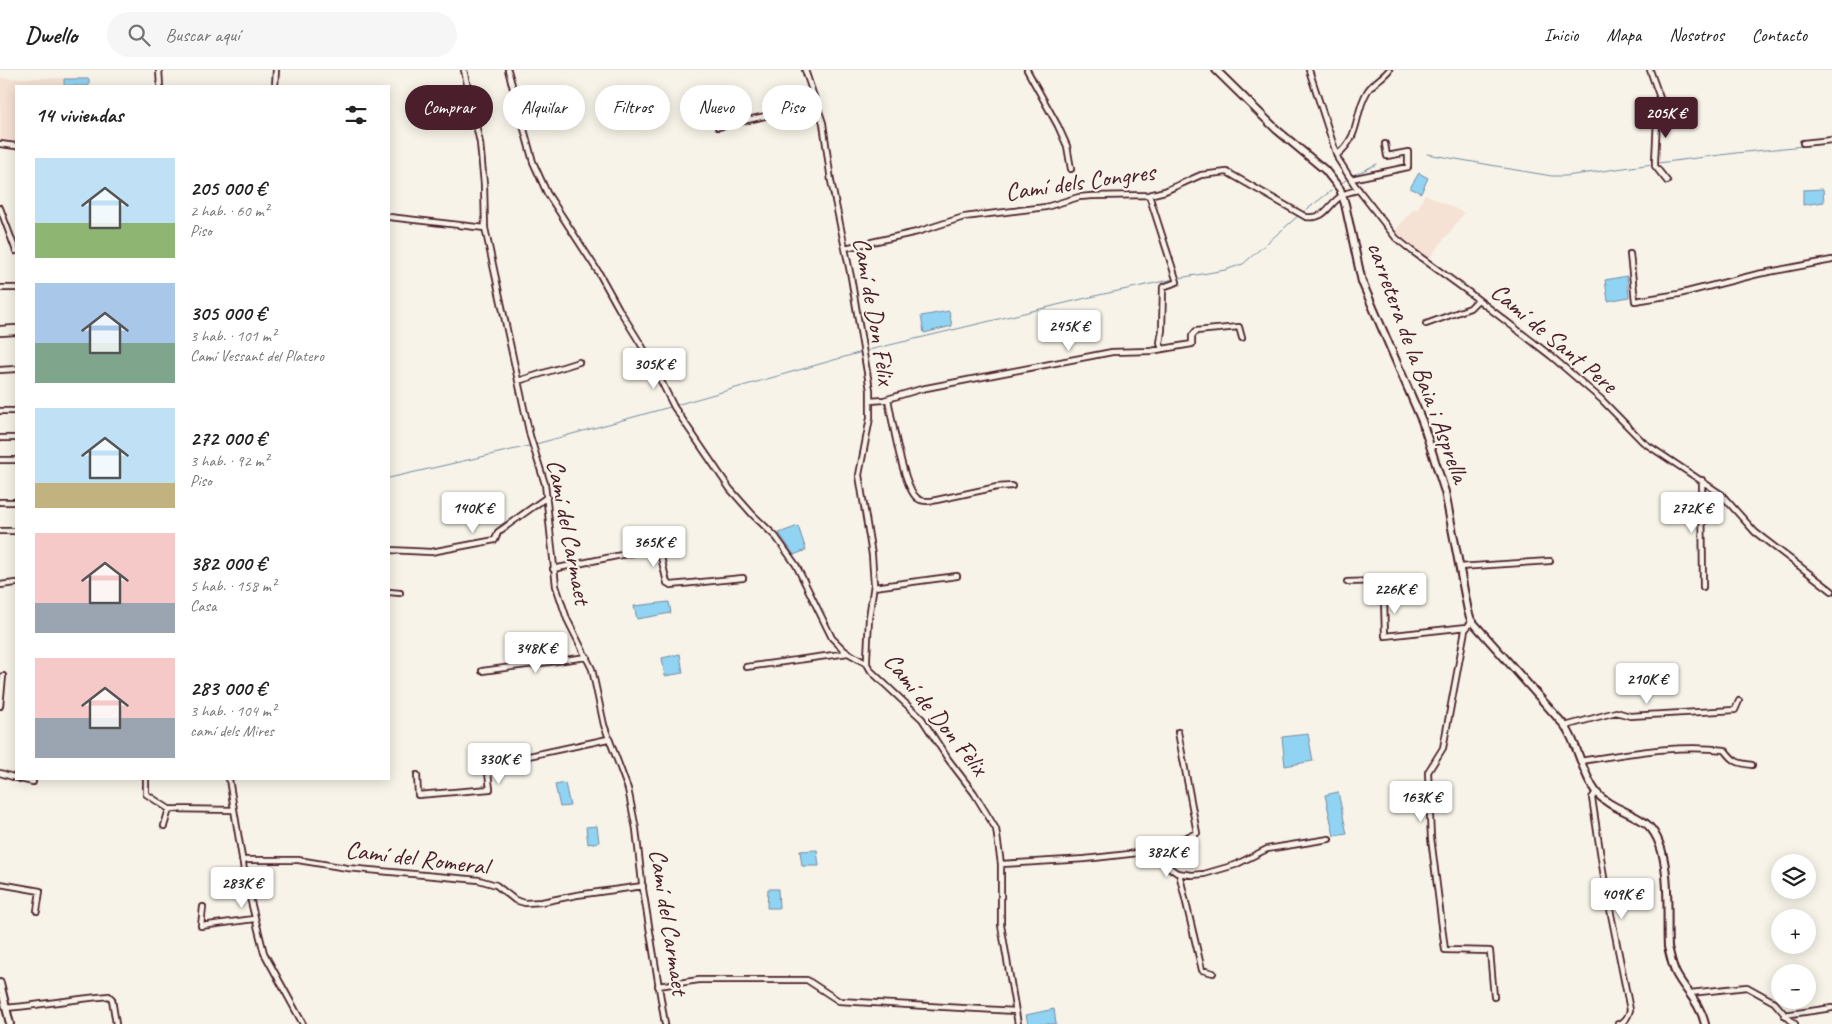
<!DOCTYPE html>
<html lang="es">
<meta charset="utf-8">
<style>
:root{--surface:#fff;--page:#f6f6f6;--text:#222;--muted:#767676;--line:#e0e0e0;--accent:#4a1f2b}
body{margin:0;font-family:Caveat,sans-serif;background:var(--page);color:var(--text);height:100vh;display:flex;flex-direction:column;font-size:19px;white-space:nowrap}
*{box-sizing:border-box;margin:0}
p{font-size:16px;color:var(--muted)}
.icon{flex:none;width:28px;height:28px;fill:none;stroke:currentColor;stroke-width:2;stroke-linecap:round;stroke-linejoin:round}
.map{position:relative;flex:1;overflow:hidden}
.sheet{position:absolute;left:15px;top:15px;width:375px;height:695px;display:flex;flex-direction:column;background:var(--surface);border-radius:0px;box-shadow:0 2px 12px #0003}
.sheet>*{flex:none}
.top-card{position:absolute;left:405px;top:15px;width:475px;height:45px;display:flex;gap:10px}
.controls{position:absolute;left:1771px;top:784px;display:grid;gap:10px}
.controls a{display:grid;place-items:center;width:45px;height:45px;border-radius:50%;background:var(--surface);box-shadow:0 2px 12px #0003;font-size:25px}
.price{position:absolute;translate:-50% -42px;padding:0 11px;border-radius:5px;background:#fff;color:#222;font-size:16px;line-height:32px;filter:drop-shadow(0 1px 2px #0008)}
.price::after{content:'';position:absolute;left:50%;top:30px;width:15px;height:11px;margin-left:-8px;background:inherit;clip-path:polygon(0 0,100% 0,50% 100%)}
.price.selected{background:var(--accent);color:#fff}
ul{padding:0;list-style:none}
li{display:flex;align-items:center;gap:15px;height:125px;padding:0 20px}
li span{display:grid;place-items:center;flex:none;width:140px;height:100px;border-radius:0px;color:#555}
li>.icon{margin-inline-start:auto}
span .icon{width:60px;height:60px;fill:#fffc;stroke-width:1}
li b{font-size:21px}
h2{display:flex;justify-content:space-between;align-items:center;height:60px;padding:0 20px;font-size:21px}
.chip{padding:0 18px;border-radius:22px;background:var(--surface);box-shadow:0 2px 12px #0003;font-size:18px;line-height:45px}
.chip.selected{background:var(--accent);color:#fff}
header{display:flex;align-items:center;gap:30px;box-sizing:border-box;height:70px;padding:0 25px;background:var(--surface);border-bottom:1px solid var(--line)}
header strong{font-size:24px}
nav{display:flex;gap:28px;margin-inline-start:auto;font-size:18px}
.search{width:350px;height:45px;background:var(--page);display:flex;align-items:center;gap:12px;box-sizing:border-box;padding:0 18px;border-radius:28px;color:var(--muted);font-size:19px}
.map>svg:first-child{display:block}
.built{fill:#f6e2d4}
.water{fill:#91d3f2;stroke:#758ba2}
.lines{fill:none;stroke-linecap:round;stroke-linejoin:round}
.stream{stroke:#758ba2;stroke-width:1}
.minor-casing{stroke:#4a1f2b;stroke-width:8}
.secondary-casing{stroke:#4a1f2b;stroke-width:10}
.minor{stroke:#f7f3e8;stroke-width:4.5}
.secondary{stroke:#f7f3e8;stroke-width:6}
.labels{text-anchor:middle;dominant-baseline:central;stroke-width:4.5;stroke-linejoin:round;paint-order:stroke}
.street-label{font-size:25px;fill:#4a1f2b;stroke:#f7f3e8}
</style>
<header>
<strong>Dwello</strong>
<div class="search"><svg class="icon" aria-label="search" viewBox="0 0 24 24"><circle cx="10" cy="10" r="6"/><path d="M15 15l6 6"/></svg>Buscar aquí</div>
<nav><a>Inicio</a><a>Mapa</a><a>Nosotros</a><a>Contacto</a></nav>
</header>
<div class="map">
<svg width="1832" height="954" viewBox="0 0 1832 954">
<rect width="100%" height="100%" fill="#f7f3e8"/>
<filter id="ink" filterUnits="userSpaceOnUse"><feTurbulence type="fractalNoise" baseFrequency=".02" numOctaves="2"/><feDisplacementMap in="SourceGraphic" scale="10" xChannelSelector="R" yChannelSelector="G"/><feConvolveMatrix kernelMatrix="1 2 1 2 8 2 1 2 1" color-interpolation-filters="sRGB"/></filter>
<g filter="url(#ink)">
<path class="built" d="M0,8H63V16H16V73L0,72Z
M1425,124L1464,143L1429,189L1409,175L1395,161L1414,138L1417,140Z"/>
<path class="water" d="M64,9H89V16H64Z
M1419,103L1428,108L1421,123L1410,118Z
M1823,119L1824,132L1803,135V120Z
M1627,206L1629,227L1608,231L1605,210Z
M949,241L952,256L924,263L921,246Z
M798,456L806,480L794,485L779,463Z
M669,532L671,543L637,549L634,536Z
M680,584L683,603L665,606L662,588Z
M1308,664L1313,691L1285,696L1282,667Z
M565,713L570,736L560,737L555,715Z
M1338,722L1347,764L1334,766L1325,725Z
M597,756L599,772L588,774L586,757Z
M817,780L819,796H802L800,781Z
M768,819H778L779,838H767Z
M1054,939L1056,954H1028L1026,945Z"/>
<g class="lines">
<path class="stream" d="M1427,84L1502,97
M1658,93L1736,83L1832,73
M1504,98L1552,106H1566L1653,94
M1352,106L1377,94
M1340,114L1346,110
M1302,143L1331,121
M1179,208L1225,200L1243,194L1298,146
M869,280L1099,225L1174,209
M676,335L862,282
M536,374L670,337
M389,408L529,376"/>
<defs>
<path id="minor" d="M159,0L160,16
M464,0L480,73L484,114L485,158L530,366L545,414L556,516L567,549L592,599L604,655L628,719L636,759L642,813L665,954
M508,0L533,92L547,123L599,203L619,239L650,289L674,337L730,419L753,445L776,467L796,495L832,568L845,581L867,594
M805,0L823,53L831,111L851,207L870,320V348L859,405L872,485L874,514L869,548L867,588V594L871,601L922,649L948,689L974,723L996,759L1001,794V855L1018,954
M1027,0L1058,56L1067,76L1071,99
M1309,0L1338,89L1354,114L1396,168L1412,181L1467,221L1551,286L1601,329L1643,372L1721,424L1755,462L1832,521
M1650,0L1660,28
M275,16L276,0
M1658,29L1655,91V96L1667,111
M718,57L816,34
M1803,73L1832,70
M0,74L16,76
M1337,85C1362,64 1353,46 1367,22C1372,13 1383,8 1389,0
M1351,109L1408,97V82L1387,86L1385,74
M1149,125L1177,212L1163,217L1162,260L1160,273L1162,279
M0,138L16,181
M389,147L485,158
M845,178L917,162L964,147L1046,137L1079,127L1092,126L1149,125L1165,121L1201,105L1227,102L1306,147C1327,150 1328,133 1343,125C1347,122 1354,121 1359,120
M1630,184L1635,231L1679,224L1758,204L1832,190
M0,218H16
M1426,254L1470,238L1478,230
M0,259L16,258
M0,263L16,262
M0,300L16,299
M518,311L579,292
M888,329C892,349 903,417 917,428C921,432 927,431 932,431L997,417L1012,416
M870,331L884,330L921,319L1112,282L1151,281L1192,274V266L1196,261L1239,257L1242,268
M0,341H16
M0,368H16
M0,390H16
M1702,410L1703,517
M0,432H16
M0,461H16
M389,480L431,482L495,470L498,462L547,427
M1459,497L1550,491
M553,499L651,479L657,480L661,487L667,513L671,515L743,508
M1347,512L1380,511L1384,529L1385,566L1467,557
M0,515L16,513
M874,517L957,506
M389,522L400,523
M1472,551L1465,560L1443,678L1428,702L1431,768L1445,880L1490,881L1494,927
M746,597L848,583
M482,601L587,587
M0,636L3,606
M1565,656L1616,642L1630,646L1735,640L1739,631
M1581,691C1628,684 1677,674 1725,680C1734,692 1737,693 1752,695
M0,703L16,708
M417,705L418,725L490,719L487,695L608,669
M20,709L33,712
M146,709V724L169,739L234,740
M229,709L246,812L264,883L303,954
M1596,722L1592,728L1605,814L1630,940C1628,947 1625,953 1618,954
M164,756L169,739
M1147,782L1197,763L1178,662
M242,790H298L347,798L479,810L496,815L515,830L525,833L542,832L577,825L643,816
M1001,794L1085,789L1147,782L1177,803L1192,805L1204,804L1235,795L1267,779L1329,769
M1179,803L1202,900L1213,903
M0,814L40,821L37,841
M203,837L201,856L254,849
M658,916L699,910H807L839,931L1015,941
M1690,923L1747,917L1774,932L1786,946L1795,954
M6,938C41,935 74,929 109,926L112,929L116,954
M1784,945L1832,938"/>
<path id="secondary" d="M1216,0L1277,60L1325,100L1340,119L1345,134L1362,212L1422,351L1445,422L1468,541L1471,550L1565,656C1579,676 1581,702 1596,722C1608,737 1629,741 1644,752C1674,773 1666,843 1668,877C1671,887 1672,898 1678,907C1688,924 1700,933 1705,954
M0,913L10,954"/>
</defs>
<use href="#minor" class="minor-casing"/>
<use href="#secondary" class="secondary-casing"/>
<use href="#minor" class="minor"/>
<use href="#secondary" class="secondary"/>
</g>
</g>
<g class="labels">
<g class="street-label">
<text transform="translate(1080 112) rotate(-8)">Camí dels Congres</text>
<text transform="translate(874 241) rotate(80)">Camí de Don Fèlix</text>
<text transform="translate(1554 268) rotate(40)">Camí de Sant Pere</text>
<text transform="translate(1418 292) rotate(70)">carretera de la Baia i Asprella</text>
<text transform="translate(569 462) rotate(79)">Camí del Carmaet</text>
<text transform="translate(936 644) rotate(51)">Camí de Don Fèlix</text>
<text transform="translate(417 788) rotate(7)">Camí del Romeral</text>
<text transform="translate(669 852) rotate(81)">Camí del Carmaet</text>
</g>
</g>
</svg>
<div class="controls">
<a><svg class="icon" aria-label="layers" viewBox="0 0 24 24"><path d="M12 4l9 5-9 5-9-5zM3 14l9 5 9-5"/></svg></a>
<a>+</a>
<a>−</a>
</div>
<b class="price selected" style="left:1666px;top:69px">205K €</b>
<b class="price" style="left:1069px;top:282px">245K €</b>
<b class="price" style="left:654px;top:320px">305K €</b>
<b class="price" style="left:473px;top:464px">140K €</b>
<b class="price" style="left:1692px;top:464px">272K €</b>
<b class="price" style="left:654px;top:498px">365K €</b>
<b class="price" style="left:1395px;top:545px">226K €</b>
<b class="price" style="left:536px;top:604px">348K €</b>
<b class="price" style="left:1647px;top:635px">210K €</b>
<b class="price" style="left:499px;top:715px">330K €</b>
<b class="price" style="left:1421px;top:753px">163K €</b>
<b class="price" style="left:1167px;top:808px">382K €</b>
<b class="price" style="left:242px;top:839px">283K €</b>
<b class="price" style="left:1622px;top:850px">409K €</b>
<div class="top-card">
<a class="chip selected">Comprar</a>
<a class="chip">Alquilar</a>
<a class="chip">Filtros</a>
<a class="chip">Nuevo</a>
<a class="chip">Piso</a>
</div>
<section class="sheet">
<h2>14 viviendas<svg class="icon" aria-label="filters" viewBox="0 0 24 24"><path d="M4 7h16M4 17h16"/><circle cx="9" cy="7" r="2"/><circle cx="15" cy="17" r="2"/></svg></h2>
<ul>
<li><span style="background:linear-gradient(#bfe0f5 65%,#8fb573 0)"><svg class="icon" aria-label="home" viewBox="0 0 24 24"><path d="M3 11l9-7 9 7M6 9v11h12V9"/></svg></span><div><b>205 000 €</b><p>2 hab. · 60 m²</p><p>Piso</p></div></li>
<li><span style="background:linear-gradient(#a9c7e8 60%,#7fa58c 0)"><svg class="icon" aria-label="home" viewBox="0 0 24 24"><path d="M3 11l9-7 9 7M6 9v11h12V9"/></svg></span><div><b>305 000 €</b><p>3 hab. · 101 m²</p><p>Camí Vessant del Platero</p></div></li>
<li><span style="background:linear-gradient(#bfe0f5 75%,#c2b280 0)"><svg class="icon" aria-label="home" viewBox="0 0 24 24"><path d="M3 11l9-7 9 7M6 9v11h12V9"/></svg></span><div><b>272 000 €</b><p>3 hab. · 92 m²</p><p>Piso</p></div></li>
<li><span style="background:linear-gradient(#f6c9c9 70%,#9aa5b1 0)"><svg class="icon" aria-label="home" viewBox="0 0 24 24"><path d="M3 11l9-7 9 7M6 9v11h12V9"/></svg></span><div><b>382 000 €</b><p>5 hab. · 158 m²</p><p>Casa</p></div></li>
<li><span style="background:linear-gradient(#f6c9c9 60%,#9aa5b1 0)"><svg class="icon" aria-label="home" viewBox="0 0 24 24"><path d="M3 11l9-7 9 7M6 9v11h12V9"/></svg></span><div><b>283 000 €</b><p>3 hab. · 104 m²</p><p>camí dels Mires</p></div></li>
</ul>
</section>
</div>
